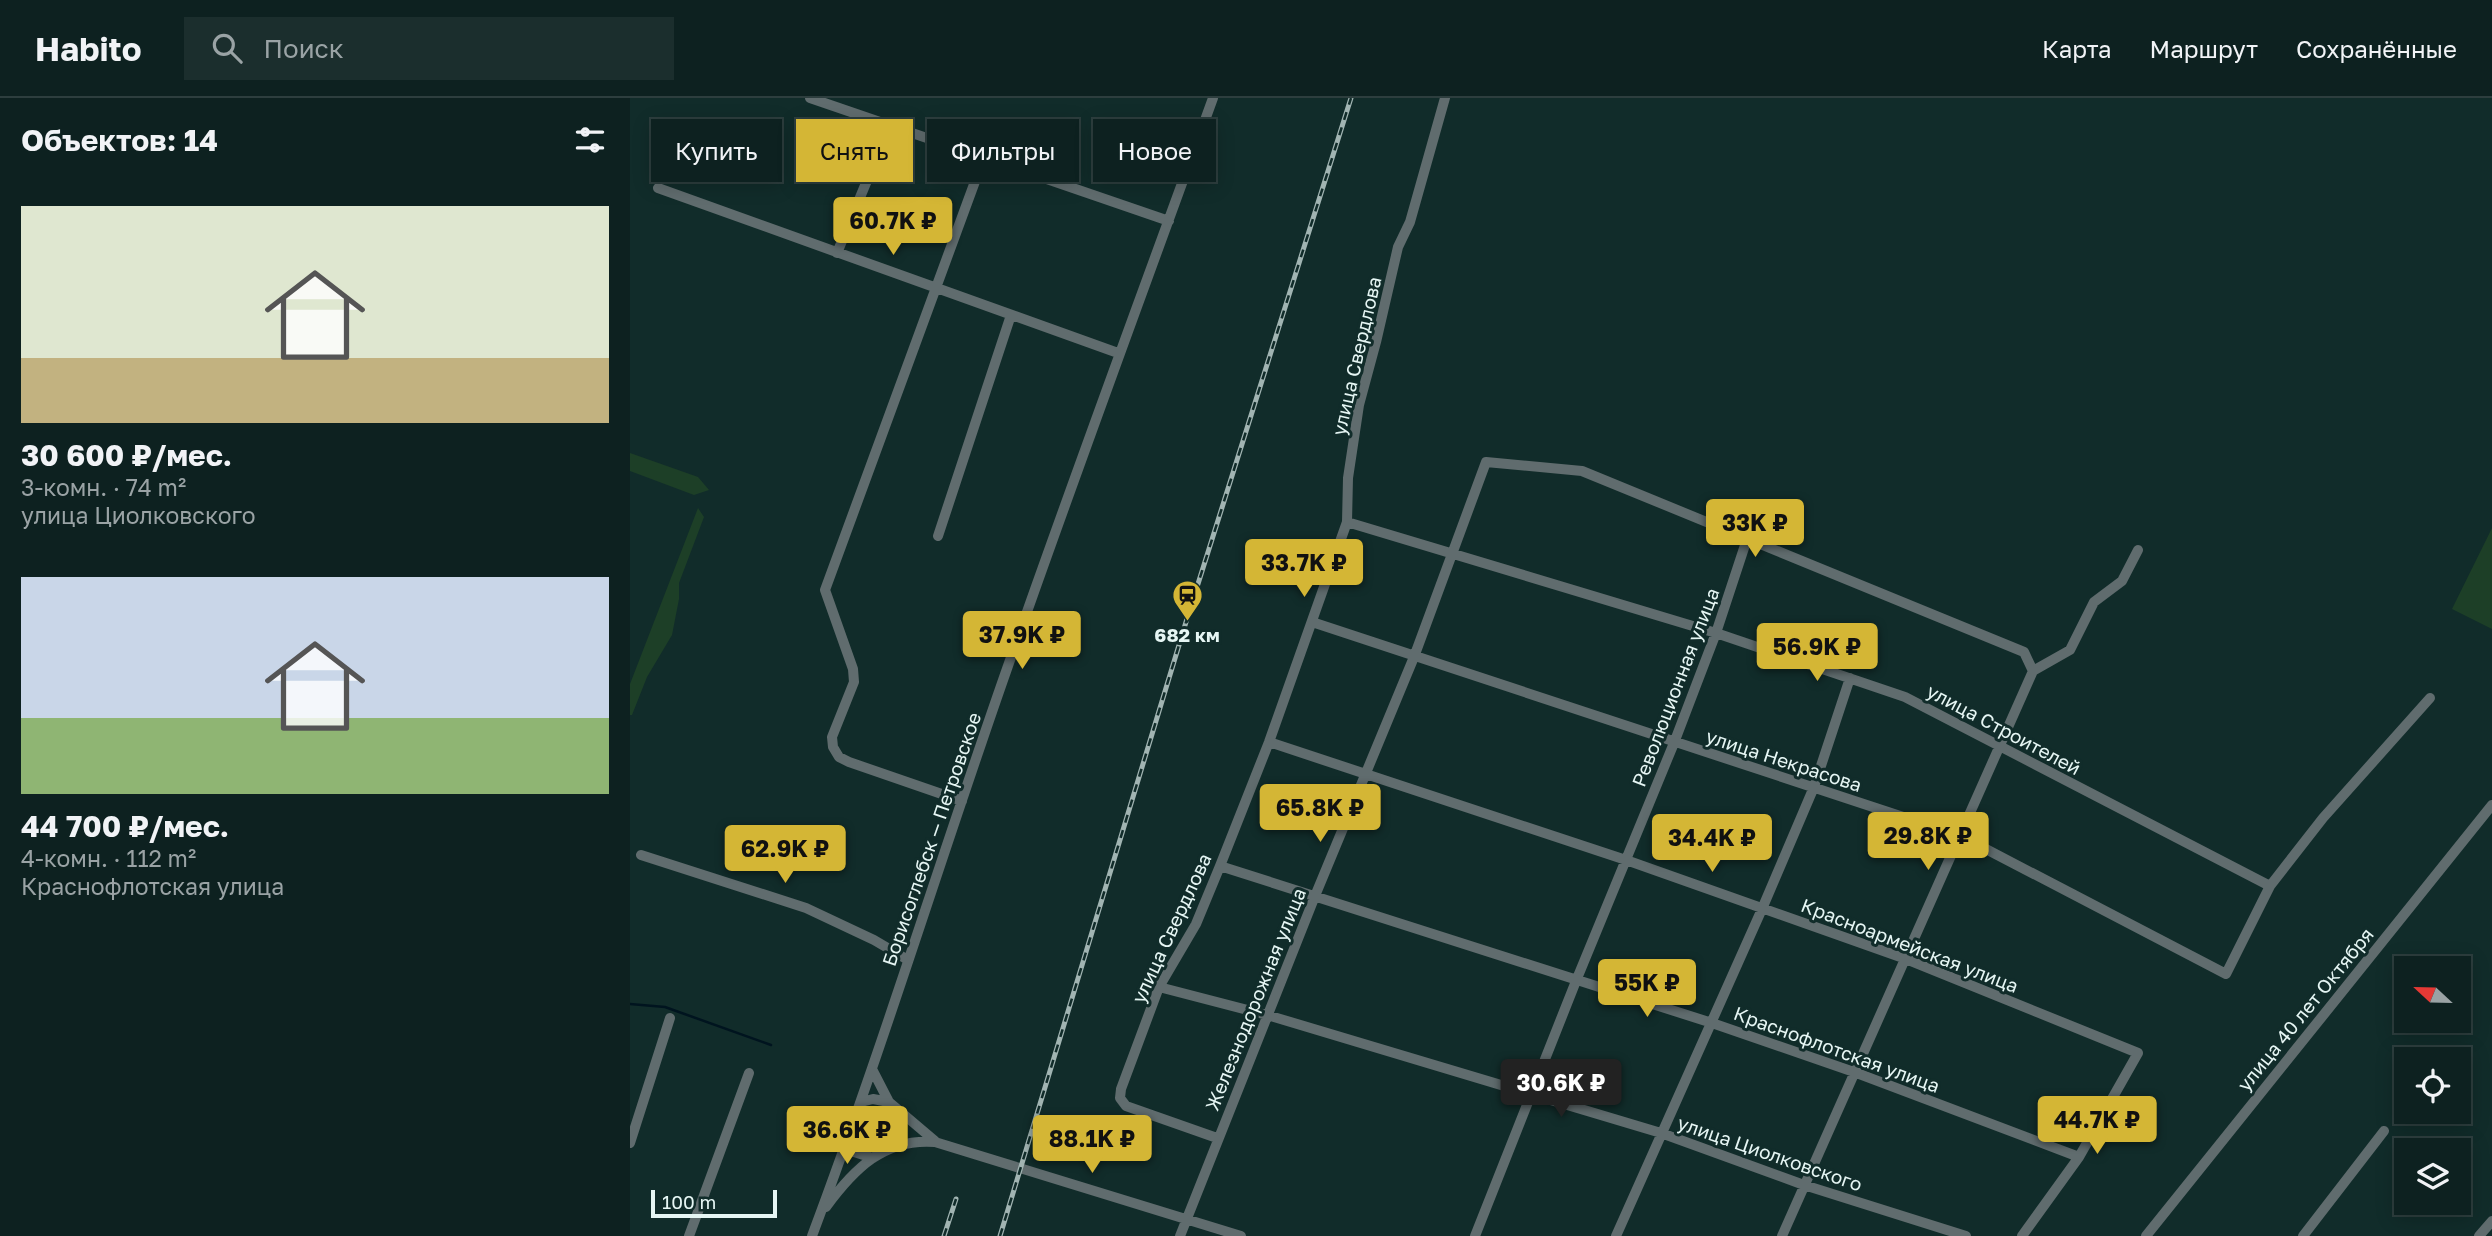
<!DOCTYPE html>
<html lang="ru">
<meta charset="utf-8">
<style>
:root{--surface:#0d2120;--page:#1b2e2d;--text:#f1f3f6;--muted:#9aa3a5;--line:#2d3e3e;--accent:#d4b635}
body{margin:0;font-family:"Golos Text",sans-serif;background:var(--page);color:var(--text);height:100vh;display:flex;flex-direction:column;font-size:26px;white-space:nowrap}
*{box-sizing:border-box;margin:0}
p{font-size:23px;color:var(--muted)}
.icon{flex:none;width:38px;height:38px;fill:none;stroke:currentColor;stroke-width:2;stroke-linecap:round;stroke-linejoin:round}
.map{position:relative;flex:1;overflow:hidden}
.sheet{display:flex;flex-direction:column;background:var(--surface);width:630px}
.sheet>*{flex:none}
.guide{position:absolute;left:21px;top:21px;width:665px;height:63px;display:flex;gap:14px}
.needle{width:46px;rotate:292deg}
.tools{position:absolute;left:1764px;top:858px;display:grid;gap:14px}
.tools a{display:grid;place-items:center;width:77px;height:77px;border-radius:0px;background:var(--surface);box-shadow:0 4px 18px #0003,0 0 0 2px var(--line);font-size:35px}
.scale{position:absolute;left:21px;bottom:18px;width:126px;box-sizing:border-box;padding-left:7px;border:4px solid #e6f6f4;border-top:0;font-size:19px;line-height:24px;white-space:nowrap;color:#e6f6f4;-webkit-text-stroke:5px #112c2a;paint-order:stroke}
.price{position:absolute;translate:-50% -60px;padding:0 16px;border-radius:7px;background:var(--accent);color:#111;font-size:23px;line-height:46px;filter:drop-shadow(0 2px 4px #0008)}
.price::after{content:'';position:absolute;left:50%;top:42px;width:21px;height:16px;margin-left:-10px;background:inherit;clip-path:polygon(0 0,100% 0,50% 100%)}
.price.on{background:#222;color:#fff}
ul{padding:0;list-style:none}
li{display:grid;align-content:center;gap:14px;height:371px;padding:0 21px}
li span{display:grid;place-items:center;height:217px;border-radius:0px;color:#555}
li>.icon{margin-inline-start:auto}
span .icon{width:126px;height:126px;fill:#fffc;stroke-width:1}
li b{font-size:30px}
h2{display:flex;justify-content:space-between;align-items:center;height:84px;padding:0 21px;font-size:30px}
.pill{padding:0 24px;border-radius:0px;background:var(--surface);box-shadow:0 4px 18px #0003,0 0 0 2px var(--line);font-size:24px;line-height:63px}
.pill.on{background:var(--accent);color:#111}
header{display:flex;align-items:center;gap:42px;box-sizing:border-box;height:98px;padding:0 35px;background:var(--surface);border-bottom:2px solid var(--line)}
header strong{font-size:33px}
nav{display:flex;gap:38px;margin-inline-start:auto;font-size:24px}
.search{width:490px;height:63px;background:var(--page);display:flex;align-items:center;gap:18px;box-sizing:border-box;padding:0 24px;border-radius:0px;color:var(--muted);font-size:26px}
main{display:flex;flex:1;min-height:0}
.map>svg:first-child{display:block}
.green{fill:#1d3f27}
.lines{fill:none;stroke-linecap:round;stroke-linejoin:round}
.stream{stroke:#00141f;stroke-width:2.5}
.minor{stroke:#606c6e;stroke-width:10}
.rail-casing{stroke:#a1b4b2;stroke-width:5}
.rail{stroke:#112c2a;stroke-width:2.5;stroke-dasharray:8;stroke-linecap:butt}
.labels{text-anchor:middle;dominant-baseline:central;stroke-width:6;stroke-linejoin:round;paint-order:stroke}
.street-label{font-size:19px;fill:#e6f6f4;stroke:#112c2a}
.poi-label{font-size:19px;font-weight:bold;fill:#e6f6f4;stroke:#112c2a}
</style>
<header>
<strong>Habito</strong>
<div class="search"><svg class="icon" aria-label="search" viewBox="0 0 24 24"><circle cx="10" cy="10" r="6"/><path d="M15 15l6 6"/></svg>Поиск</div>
<nav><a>Карта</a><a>Маршрут</a><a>Сохранённые</a></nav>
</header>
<main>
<section class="sheet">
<h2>Объектов: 14<svg class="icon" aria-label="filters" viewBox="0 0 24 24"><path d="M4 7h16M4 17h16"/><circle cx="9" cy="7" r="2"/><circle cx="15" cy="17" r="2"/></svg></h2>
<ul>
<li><span style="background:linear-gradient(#dfe7d0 70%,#c2b280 0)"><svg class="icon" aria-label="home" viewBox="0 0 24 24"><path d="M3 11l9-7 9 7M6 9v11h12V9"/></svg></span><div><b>30 600 ₽/мес.</b><p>3-комн. · 74 m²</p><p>улица Циолковского</p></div></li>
<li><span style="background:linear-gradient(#c9d6e8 65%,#8fb573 0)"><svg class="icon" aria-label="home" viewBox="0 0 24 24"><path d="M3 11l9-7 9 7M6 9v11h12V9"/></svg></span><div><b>44 700 ₽/мес.</b><p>4-комн. · 112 m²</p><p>Краснофлотская улица</p></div></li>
</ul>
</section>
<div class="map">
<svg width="1862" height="1138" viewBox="0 0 1862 1138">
<rect width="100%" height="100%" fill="#112c2a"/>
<path class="green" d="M0,355L68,379L79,392L64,397L0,373Z
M68,410L74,419L49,485V501L42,537L17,579L2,617H0V586Z
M1862,430V531L1822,511Z"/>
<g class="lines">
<path class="stream" d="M0,906L35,909L141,947"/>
<path class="minor" d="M180,0L539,123
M28,90L488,255
M207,155L260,27
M717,424L1086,535L1275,599L1640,788
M308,438L381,217
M682,524L1331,738L1596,876L1640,788L1693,720L1800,600
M639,644L996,762L1276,861L1508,955L1449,1059L1392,1138
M332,703L219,664L209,659L203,649L202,639L224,584L223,571L195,492L354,59
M11,757L176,810L244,842L278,862
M590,768L1082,925L1224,974L1449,1059
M529,889L637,917L1031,1035L1174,1087L1336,1138
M242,971L259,1004L305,1043
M231,1004L243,1001L259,1004
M587,1040L496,1008L490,1000L491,991L529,889L566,826L590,768L639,644L717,424L718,380L729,307L746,244L768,149L780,124L815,0
M216,1043L224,1054L243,1060
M0,1045L40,920
M196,1109C224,1071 254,1040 305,1044L611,1138
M59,1138L119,975
M182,1138C253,949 312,755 379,565C445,376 515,188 583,0
M550,1138L685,798L784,559L856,364L952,373L1394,554L1403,573
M845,1138L946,883L1044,645L1086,535L1117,441
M986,1138L1132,811L1184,689L1220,580
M1152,1138L1403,573L1440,552L1464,504L1492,483L1508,452
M1516,1138L1862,707
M1673,1138L1754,1033
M1849,1138L1862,1123"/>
<defs>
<path id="rail" d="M314,1138L326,1101
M370,1138L556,524L721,0"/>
</defs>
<use href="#rail" class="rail-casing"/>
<use href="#rail" class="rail"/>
</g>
<defs>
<symbol id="station-pin" viewBox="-11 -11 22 30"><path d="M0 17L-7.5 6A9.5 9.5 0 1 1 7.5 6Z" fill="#d4b635" stroke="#112c2a"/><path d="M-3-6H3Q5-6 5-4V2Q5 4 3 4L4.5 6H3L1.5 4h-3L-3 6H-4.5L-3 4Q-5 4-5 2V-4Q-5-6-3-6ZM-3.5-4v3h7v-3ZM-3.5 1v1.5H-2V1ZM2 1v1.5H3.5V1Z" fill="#111"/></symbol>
</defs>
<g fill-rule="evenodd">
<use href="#station-pin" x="540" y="480" width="35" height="47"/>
</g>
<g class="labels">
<g class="street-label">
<text transform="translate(726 258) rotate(-77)">улица Свердлова</text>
<text transform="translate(1045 589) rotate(-69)">Революционная улица</text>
<text transform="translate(1374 631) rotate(28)">улица Строителей</text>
<text transform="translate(1154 662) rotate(18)">улица Некрасова</text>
<text transform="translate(301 741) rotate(-71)">Борисоглебск — Петровское</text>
<text transform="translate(541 830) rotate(-65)">улица Свердлова</text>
<text transform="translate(1280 847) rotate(21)">Красноармейская улица</text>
<text transform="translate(625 901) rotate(-68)">Железнодорожная улица</text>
<text transform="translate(1675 911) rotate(-51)">улица 40 лет Октября</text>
<text transform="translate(1207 951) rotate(20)">Краснофлотская улица</text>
<text transform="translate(1140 1055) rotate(19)">улица Циолковского</text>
</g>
<g class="poi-label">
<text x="557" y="536">682 км</text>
</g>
</g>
</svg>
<div class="tools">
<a><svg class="needle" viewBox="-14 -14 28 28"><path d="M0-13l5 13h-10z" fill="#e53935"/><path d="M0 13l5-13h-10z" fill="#9aa3a5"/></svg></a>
<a><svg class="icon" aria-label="locate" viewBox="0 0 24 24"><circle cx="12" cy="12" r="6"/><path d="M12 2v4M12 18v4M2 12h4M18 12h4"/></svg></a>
<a><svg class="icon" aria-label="layers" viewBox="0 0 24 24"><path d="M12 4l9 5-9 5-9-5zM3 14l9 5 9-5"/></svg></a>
</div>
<div class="scale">100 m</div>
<b class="price" style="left:263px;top:159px">60.7K ₽</b>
<b class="price" style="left:1125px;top:461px">33K ₽</b>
<b class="price" style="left:674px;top:501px">33.7K ₽</b>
<b class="price" style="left:392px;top:573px">37.9K ₽</b>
<b class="price" style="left:1187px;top:585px">56.9K ₽</b>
<b class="price" style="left:690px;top:746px">65.8K ₽</b>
<b class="price" style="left:1298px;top:774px">29.8K ₽</b>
<b class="price" style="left:1082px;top:776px">34.4K ₽</b>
<b class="price" style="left:155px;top:787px">62.9K ₽</b>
<b class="price" style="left:1017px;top:921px">55K ₽</b>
<b class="price on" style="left:931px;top:1021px">30.6K ₽</b>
<b class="price" style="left:1467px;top:1058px">44.7K ₽</b>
<b class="price" style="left:217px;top:1068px">36.6K ₽</b>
<b class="price" style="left:462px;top:1077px">88.1K ₽</b>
<div class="guide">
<a class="pill">Купить</a>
<a class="pill on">Снять</a>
<a class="pill">Фильтры</a>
<a class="pill">Новое</a>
</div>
</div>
</main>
